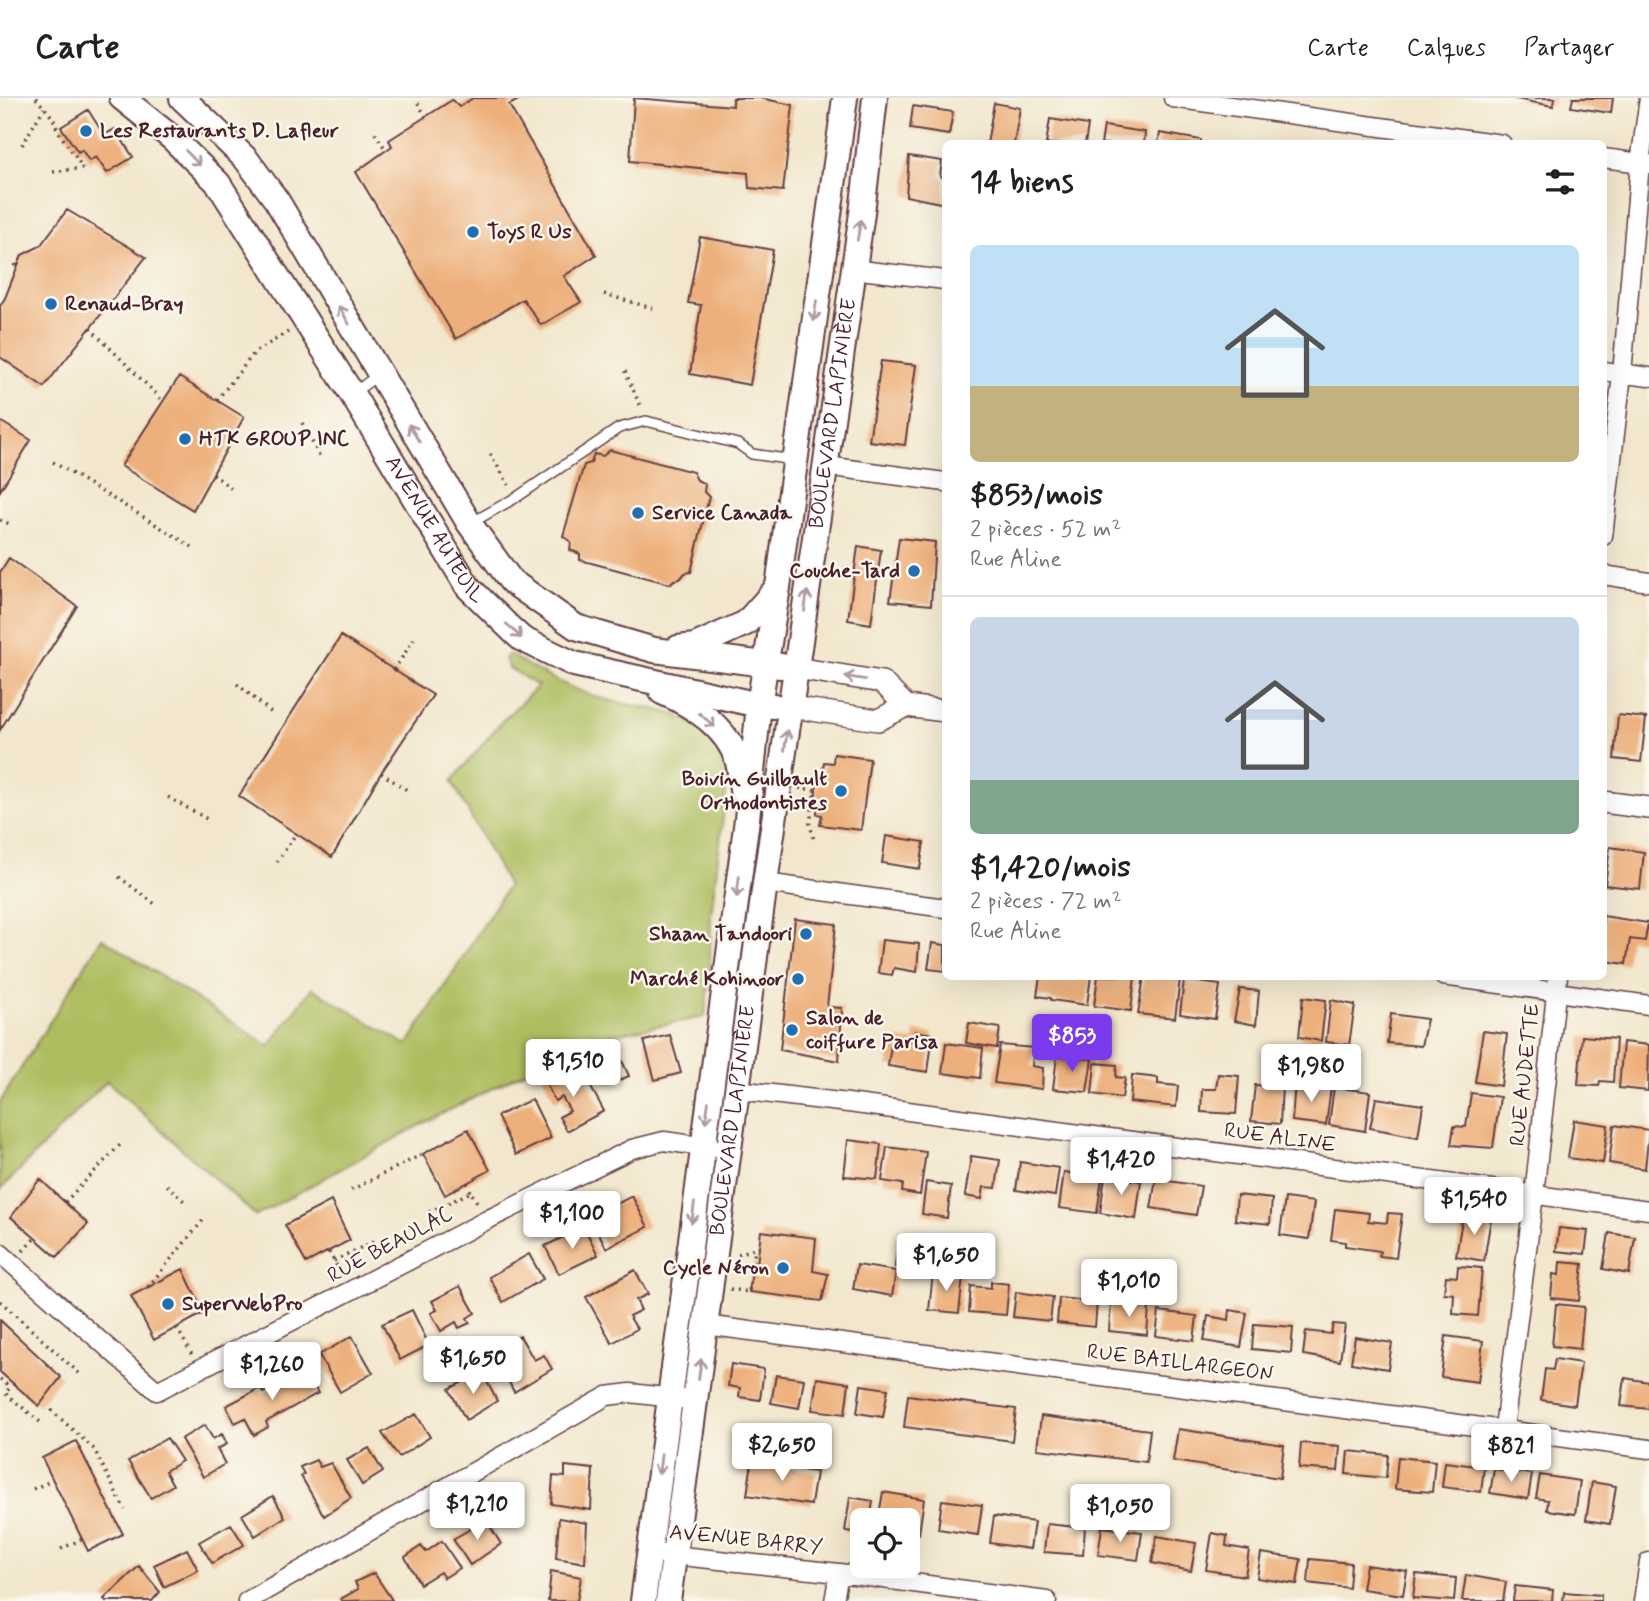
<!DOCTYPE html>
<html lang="fr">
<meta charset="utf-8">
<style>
:root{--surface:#fff;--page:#f2f2f2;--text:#202124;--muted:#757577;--line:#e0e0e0;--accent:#7c3aed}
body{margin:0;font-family:Mynerve,sans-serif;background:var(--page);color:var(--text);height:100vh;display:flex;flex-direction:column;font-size:26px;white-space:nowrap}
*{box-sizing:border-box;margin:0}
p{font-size:23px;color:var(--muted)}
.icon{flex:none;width:38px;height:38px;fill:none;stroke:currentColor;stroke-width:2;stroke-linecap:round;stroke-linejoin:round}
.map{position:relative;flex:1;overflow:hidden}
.side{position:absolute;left:942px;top:42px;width:665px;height:840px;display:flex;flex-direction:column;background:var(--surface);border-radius:10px;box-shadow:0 7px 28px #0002}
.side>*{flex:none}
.fabs{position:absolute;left:850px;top:1410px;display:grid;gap:14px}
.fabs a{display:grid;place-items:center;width:70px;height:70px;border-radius:10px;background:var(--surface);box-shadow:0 7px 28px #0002;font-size:35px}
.price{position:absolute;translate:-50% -60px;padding:0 16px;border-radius:7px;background:#fff;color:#222;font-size:23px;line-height:46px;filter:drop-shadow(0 2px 4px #0008)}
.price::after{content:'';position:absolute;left:50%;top:42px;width:21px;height:16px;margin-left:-10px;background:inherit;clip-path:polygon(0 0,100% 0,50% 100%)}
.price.current{background:var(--accent);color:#fff}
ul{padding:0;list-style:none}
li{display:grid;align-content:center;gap:14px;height:371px;padding:0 28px}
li+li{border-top:2px solid var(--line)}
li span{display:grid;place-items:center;height:217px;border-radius:10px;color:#555}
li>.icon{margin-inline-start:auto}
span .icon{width:126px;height:126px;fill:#fffc;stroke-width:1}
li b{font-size:30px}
h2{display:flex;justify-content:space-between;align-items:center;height:84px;padding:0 28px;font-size:30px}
header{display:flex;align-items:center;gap:42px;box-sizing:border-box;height:98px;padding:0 35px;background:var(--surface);border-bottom:2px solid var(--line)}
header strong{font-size:33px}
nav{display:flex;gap:38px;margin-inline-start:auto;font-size:24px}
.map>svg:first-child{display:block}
.green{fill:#aebd5f;stroke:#7c6e45;stroke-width:2}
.building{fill:#edb07b}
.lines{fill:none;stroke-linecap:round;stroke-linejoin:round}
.service-casing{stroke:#633d43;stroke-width:12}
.minor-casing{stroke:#633d43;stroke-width:21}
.tertiary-casing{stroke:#633d43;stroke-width:24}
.secondary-casing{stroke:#633d43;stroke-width:28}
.path{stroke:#633d43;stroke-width:3.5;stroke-dasharray:2 5;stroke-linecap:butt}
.service{stroke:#fff;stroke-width:9}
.minor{stroke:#fff;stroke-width:18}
.tertiary{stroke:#fff;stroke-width:21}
.secondary{stroke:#fff;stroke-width:24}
.oneway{stroke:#ae9aa0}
.poi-dot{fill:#1f6fb2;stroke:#fbf7ec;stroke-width:2.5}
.labels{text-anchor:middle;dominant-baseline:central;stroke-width:5;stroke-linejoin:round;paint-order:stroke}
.poi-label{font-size:21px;font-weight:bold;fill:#4a1f2b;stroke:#fbf7ec;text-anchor:start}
.street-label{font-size:21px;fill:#4a1f2b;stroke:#fbf7ec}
</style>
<header>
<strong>Carte</strong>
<nav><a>Carte</a><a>Calques</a><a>Partager</a></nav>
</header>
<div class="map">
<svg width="1649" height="1503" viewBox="0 0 1649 1503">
<rect width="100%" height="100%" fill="#fbf7ec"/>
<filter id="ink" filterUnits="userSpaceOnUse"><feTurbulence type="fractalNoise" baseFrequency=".0143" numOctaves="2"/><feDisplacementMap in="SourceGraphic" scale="14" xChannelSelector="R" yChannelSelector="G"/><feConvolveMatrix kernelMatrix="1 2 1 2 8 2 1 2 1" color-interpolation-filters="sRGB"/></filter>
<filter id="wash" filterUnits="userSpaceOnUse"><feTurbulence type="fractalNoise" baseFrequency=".00686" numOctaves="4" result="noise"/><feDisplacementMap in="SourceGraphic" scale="28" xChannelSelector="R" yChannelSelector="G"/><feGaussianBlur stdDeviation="1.57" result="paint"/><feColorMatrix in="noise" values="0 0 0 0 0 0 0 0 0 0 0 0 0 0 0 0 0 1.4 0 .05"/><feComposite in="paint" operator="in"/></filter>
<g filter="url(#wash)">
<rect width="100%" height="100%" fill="#f2e7cd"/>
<path class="green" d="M509,556C536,573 566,589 597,599C639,613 679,605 711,642C722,655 728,669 727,686L711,817L710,867L705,919L589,941L422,1026L256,1118L107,983L0,1092V1004L102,840L269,948L312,890L407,947L508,788L452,683L501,624L538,588L509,570L505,561Z"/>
<g id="blocks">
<path class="building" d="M473,0H522L509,7L596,157L564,178L581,204L541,227L523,201L456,241L356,74L392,48L389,42L452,2L459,9Z
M634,0L733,8V0H760L793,7L783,93L749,90L748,75L630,63Z
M1511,0H1555L1553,8Z
M1573,0H1613L1611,15L1571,9Z
M994,5L1020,10L1014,46H987Z
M913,8L953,14L949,37L910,31Z
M88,12L104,37L115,31L133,59L107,75L96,59L89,63L82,52L78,54L61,29Z
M1050,21L1088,27L1085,46H1046Z
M1104,28L1145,34L1144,46H1101Z
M1160,35L1201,42V46H1158Z
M909,58L942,63L940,78L945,80V106L906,98Z
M67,112L146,159L44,289L0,259V208L5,200L22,157L40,148Z
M700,139L773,152L750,287L690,276L701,207L688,205Z
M881,263L916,267L905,347L869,343Z
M179,279L244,319L193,412L121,368Z
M0,323L31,342L0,393Z
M610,352L693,374L697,382L705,386L704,394L709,399L691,474L685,475L680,481L674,482L670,486L580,462V456L570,452L571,444L563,438L584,367L591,365L594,356L603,358Z
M899,440L935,444L931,507L890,503Z
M858,448L881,452L871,526L848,522Z
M9,460L77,508L0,632V474Z
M341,538L433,597L381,675L332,759L239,698Z
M1618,617L1646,620L1641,664L1614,661Z
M834,656L870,661L861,732L820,727L822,717L817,716L818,701H815L817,685L821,686L824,664L833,665Z
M886,738L924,744L920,771L882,765Z
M1610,749L1644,754L1640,791L1605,787Z
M1603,818L1648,825L1645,843L1630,841L1626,866L1605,863L1607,849L1603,848Z
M795,821L836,826L827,909L842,910L839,963L780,952Z
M882,842L919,846L917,874L894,870L892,877L878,875Z
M932,845L945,847V873L928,871Z
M1040,878H1091L1087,907L1051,902V900L1037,898Z
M1098,878H1135L1131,913L1094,908Z
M1144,878L1180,881L1175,920L1138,916Z
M1184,882L1220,887L1215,921L1180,916Z
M1240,891L1259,893L1256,927L1234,923Z
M1303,899L1326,902L1321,943L1299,939Z
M1331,902L1355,907L1349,947L1326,944Z
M1391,916L1427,921L1421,948L1387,945Z
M969,925L1000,930L997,950L966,945Z
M915,933L933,936L928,974L888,968L892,940L914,943Z
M1483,933L1507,936L1501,988L1475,984Z
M670,937L681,975L655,982L644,943Z
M1582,938L1616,941L1613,984L1600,983L1599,988L1578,987Z
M1623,944L1649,947L1648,993L1619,990Z
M946,945L983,950L980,980L942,975Z
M1000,947L1034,950L1032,968L1043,970L1042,991L994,985Z
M618,954L629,978L609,987L598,964Z
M1057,958L1092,961L1087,994L1053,991Z
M1095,965L1117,967L1116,979L1125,980L1122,1000L1092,996Z
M561,968L572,990L587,982L604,1013L567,1033L559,1019L570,1013L562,999L555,1003L542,978Z
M1218,976L1239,978L1236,1016L1201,1014L1202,991H1216Z
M1132,977L1158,980V986L1178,988L1176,1009L1130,1004Z
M1295,984L1331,989L1326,1027L1292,1023Z
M1255,987L1282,988L1280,1026L1251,1023Z
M1334,989L1370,994L1365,1033L1329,1027Z
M1471,995L1500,999L1493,1050L1451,1047L1454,1028L1466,1029Z
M1376,1000L1423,1007L1418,1039L1370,1030Z
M532,1001L551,1040L516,1057L497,1018Z
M1574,1022L1608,1027L1603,1065L1568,1060Z
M1614,1027L1649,1032L1645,1071L1609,1065Z
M468,1031L490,1072L445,1097L423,1056Z
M848,1042L881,1046L877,1081L844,1078Z
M887,1049L926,1054L920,1097L902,1094L903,1086L882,1083Z
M971,1058L1000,1062L996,1090L984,1089L982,1101L965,1098Z
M1020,1064L1059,1070L1055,1098L1016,1092Z
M1064,1074L1102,1080L1097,1115L1059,1110Z
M1105,1078L1141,1083L1136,1121L1100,1115Z
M40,1081L88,1126L57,1159L11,1119Z
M1156,1081L1201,1088L1196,1117L1151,1110Z
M926,1084L951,1088L947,1120L922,1116Z
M1237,1097L1272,1101L1270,1126L1235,1122Z
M632,1098L648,1129L606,1150L591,1119Z
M1285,1100L1314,1104L1309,1141L1280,1137Z
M331,1103L350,1142L306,1165L285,1127Z
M1335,1111L1369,1115L1368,1123L1387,1125L1388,1115L1402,1116L1396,1160L1379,1158L1380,1153L1345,1148V1144L1331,1142Z
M1463,1116L1491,1120L1484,1163L1456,1158Z
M584,1129L598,1157L559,1176L545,1148Z
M1559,1130L1588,1133L1585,1156L1556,1153Z
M761,1133L816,1140L813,1173L828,1176L822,1203L749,1194L753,1166H757Z
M1609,1135L1635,1139L1629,1176L1603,1171Z
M898,1142L914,1144L910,1171L895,1169Z
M529,1156L543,1181L503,1204L489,1179Z
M1560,1164L1583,1166L1579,1203L1551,1200L1553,1176L1559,1177Z
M857,1167L896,1173L892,1198L853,1191Z
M1458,1168L1482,1170L1478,1218L1453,1216L1454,1196L1444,1195L1446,1178L1457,1179Z
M183,1171L204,1215L154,1242L131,1198Z
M635,1172L648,1196L636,1202L641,1212L629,1218L637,1231L612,1245L586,1199Z
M933,1175L963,1178L959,1215L929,1212Z
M991,1184L1009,1186L1006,1217L969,1214L971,1188L991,1190Z
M460,1188L475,1215L467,1220L470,1225L459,1230L456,1224L441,1233L431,1215L437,1212L432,1203Z
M1016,1194L1053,1199L1050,1223L1013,1219Z
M1059,1200L1097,1204L1095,1229L1057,1225Z
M1111,1205L1149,1209L1147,1237L1109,1233Z
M1556,1206L1584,1209L1580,1251L1552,1248Z
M412,1212L429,1247L400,1262L382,1226Z
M1230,1212L1247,1215L1241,1249L1204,1243L1208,1218L1229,1222Z
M1159,1213L1197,1218L1194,1243L1156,1238Z
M0,1222L61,1279L39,1308L0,1274Z
M1254,1226L1293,1229L1291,1255L1252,1251Z
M1333,1226L1345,1227L1340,1263L1303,1257L1306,1233L1331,1236Z
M352,1238L373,1275L340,1294L319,1257Z
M520,1238L534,1262L544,1257L552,1271L514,1294L493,1253Z
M1446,1238L1483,1243L1478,1284L1441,1279Z
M1355,1239L1392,1245L1388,1271L1351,1265Z
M1555,1261L1581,1265L1575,1307L1541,1302L1545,1271L1553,1272Z
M731,1266L764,1271L760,1302L739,1299L740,1290L728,1288Z
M305,1272L318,1295L266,1324L268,1329L254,1337L245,1320L235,1325L226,1308L260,1290L263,1295Z
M482,1274L497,1303L466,1322L449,1291Z
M776,1277L804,1281L799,1310L771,1305Z
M817,1280L849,1285L845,1316L812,1312Z
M1625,1280L1649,1284V1311L1621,1308Z
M861,1287L888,1291L883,1319L857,1315Z
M908,1297L1016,1311L1012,1343L904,1329Z
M416,1316L430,1339L399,1359L382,1335Z
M1041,1318L1150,1332L1146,1364L1037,1351Z
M205,1327L213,1341L222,1336L227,1346L217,1351L225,1366L203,1379L181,1341Z
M1178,1331L1284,1347L1280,1380L1173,1363Z
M167,1340L182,1363L165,1373L173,1387L151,1400L128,1363Z
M76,1343L123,1436L88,1453L42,1360Z
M1301,1345L1340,1348L1338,1373L1299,1370Z
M369,1350L383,1374L362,1387L347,1362Z
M1348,1353L1388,1357L1386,1380L1346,1376Z
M1398,1359L1435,1363L1432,1394L1395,1391Z
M316,1362L320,1369L331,1365L351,1400L324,1418L301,1378L304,1376L300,1369Z
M752,1364L816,1374L811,1407L747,1397Z
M1445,1364L1484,1369L1481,1394L1442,1389Z
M565,1368L593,1371L591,1412L551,1406L553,1378L565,1379Z
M1494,1371L1532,1376L1528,1401L1490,1395Z
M1540,1377L1580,1383L1575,1416L1547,1412L1548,1402L1536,1400Z
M1592,1384L1616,1388L1610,1426L1586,1422Z
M883,1394L924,1401L919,1436L908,1435V1423H878Z
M273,1398L285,1419L255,1438L242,1417Z
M850,1399L873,1403L870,1423H863V1435L845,1433Z
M942,1402L982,1407L978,1437L938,1431Z
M994,1418L1034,1424L1030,1451L990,1445Z
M559,1420L587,1425L585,1465L556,1460Z
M486,1422L501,1446L470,1467L453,1441Z
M231,1426L244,1447L212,1465L199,1444Z
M1047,1426L1085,1430L1083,1457L1044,1454Z
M1102,1429L1142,1434L1138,1462L1098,1457Z
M1212,1435L1227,1438L1226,1448L1249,1452L1245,1478L1206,1472Z
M1157,1438L1196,1445L1191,1473L1152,1465Z
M442,1443L460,1470L444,1480L440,1474L420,1486L405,1459L421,1448L426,1454Z
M187,1451L198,1472L164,1489L154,1467Z
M1261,1455L1301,1461L1297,1486L1257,1480Z
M1310,1461L1351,1465L1349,1490L1308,1485Z
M1366,1467L1407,1473L1403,1497L1362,1491Z
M139,1468L160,1494L152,1503H106L104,1501Z
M551,1473L581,1479L577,1503H548Z
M374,1475L392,1502L342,1503L341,1501L358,1491L355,1484Z
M1416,1476L1456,1480L1454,1503L1413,1500Z
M1466,1477L1506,1484L1503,1503H1462Z
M1515,1488L1553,1492L1552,1503H1513Z
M1564,1494L1601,1497V1503H1563Z"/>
</g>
</g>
<g filter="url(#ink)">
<use href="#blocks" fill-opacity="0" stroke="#633d43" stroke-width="2"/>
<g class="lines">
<defs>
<path id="service" d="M352,296L378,277
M471,425L517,399L619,330L646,323L738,346L752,356L793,362"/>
<path id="minor" d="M1173,0L1502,46
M1603,60L1649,66
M852,171L945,182
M1603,273L1649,279
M826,368L945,384
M1603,438L1622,276L1640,65L1649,0
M1603,477L1649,484
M765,785L945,810
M1443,878L1649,907
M738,992L848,1005L1649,1112
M0,1155L157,1293L487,1122L632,1051L664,1043L714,1050
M705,1227L1649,1351
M1504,1330L1534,1097L1558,878
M663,1456L839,1475L1047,1503
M247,1503L607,1298L630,1295L682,1301
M834,1503L839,1475
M1643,1503L1649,1464"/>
<path id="tertiary" d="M796,570L882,584L906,608
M791,609L878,622L906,608L945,613
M1603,704L1649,710"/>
<g id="secondary">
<path id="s1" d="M122,0L172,40L218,85L352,296L468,489L512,532L522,541L574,566L759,607L774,608"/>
<path d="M182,0L246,61L277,103L469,425L511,483L576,529L654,552L781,568"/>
<path d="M678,550L695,548L746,525L778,489"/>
<path d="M662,594C693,607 728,630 738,664C740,673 741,683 742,692"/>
<path d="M643,1503L747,721L759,607L778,489L845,0"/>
<path id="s2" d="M668,1503L765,785L862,115L875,0"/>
</g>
</defs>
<use href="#service" class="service-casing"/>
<use href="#minor" class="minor-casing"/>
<use href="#tertiary" class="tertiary-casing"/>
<use href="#secondary" class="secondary-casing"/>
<path class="path" d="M36,0L53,20L58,33L83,70
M418,5L426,19
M375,35L386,52
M22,47L44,10
M53,74L82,70
M15,166L17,170
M604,196L655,211
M90,230L163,303
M625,273L641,310
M217,302L255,254L288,234
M302,325L321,361
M490,356L509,387
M53,364L196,451
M213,376L233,392
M0,422L12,427
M394,572L416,538
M237,586L272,615
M381,675L410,694
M799,690L815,692L810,726L814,743
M168,699L207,721
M277,764L295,737
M119,779L155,806
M467,1085L471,1094
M167,1087L185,1104
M351,1092L423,1056
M65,1104L122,1045
M429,1114L471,1094L478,1106
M23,1153L36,1139
M329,1154L343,1179
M738,1156L759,1149
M334,1163L374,1143
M148,1189L204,1121
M730,1191L749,1194L755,1151
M0,1203L82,1278
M177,1230L192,1257
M0,1281L10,1289
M14,1286L5,1295L40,1324
M51,1312L94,1351L125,1412
M33,1391L53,1382
M61,1451L82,1441"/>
<use href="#service" class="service"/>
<use href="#minor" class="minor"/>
<use href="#tertiary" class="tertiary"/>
<use href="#secondary" class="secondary"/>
</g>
<defs><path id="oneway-shaft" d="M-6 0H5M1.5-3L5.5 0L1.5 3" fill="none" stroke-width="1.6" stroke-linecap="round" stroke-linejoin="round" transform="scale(1.75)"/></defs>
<g class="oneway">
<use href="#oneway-shaft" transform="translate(193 60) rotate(45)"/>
<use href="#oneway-shaft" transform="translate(859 132) rotate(-81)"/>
<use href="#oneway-shaft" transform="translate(815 213) rotate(98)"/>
<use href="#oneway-shaft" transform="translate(344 217) rotate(-120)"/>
<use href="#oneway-shaft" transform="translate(414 335) rotate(-121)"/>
<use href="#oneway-shaft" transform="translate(806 503) rotate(-82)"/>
<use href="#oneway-shaft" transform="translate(514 533) rotate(43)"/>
<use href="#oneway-shaft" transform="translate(855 580) rotate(-171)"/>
<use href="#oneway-shaft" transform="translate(707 622) rotate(41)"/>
<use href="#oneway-shaft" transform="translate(786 642) rotate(-82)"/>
<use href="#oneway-shaft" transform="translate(738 789) rotate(97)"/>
<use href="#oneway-shaft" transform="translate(707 1014) rotate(98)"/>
<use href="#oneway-shaft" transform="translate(693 1115) rotate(98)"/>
<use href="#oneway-shaft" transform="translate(700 1271) rotate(-82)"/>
<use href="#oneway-shaft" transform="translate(660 1366) rotate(97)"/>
</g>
</g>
<g class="poi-dot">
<circle cx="86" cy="33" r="7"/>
<circle cx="473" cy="134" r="7"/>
<circle cx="51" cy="206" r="7"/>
<circle cx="185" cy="341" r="7"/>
<circle cx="638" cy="415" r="7"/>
<circle cx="914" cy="473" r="7"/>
<circle cx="841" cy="693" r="7"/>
<circle cx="806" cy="836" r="7"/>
<circle cx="798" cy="881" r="7"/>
<circle cx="792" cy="932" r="7"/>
<circle cx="783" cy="1170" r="7"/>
<circle cx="168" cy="1206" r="7"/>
</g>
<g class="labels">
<g class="poi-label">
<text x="100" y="33">Les Restaurants D. Lafleur</text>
<text x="487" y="134">Toys R Us</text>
<text x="65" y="206">Renaud-Bray</text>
<text x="199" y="341">HTK GROUP INC</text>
<text x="652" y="415">Service Canada</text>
<text x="900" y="473" text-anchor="end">Couche-Tard</text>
<text x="827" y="681" text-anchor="end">Boivin Guilbault<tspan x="827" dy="24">Orthodontistes</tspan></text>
<text x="792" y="836" text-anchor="end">Shaan Tandoori</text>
<text x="784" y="881" text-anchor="end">Marché Kohinoor</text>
<text x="806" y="920">Salon de<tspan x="806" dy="24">coiffure Parisa</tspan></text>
<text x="769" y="1170" text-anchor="end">Cycle Néron</text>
<text x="182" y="1206">SuperWebPro</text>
</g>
<g class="street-label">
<text stroke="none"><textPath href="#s2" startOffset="1199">BOULEVARD LAPINIÈRE</textPath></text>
<text stroke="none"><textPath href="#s1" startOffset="537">AVENUE AUTEUIL</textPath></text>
<text transform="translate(1525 977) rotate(-84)">RUE AUDETTE</text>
<text stroke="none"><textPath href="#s2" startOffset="485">BOULEVARD LAPINIÈRE</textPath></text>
<text transform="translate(1280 1040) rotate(8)">RUE ALINE</text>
<text transform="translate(390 1147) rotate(-28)">RUE BEAULAC</text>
<text transform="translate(1180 1265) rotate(7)">RUE BAILLARGEON</text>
<text transform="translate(746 1442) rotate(6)">AVENUE BARRY</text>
</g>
</g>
</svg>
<div class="fabs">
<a><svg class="icon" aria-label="locate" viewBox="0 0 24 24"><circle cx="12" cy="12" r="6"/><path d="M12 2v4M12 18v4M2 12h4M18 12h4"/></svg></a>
</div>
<b class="price current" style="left:1072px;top:976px">$853</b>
<b class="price" style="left:573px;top:1001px">$1,510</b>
<b class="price" style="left:1311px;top:1006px">$1,980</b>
<b class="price" style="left:1121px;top:1099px">$1,420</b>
<b class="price" style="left:1474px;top:1139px">$1,540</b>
<b class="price" style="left:572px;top:1153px">$1,100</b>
<b class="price" style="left:946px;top:1195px">$1,650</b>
<b class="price" style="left:1129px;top:1221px">$1,010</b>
<b class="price" style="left:473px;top:1298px">$1,650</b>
<b class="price" style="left:272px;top:1304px">$1,260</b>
<b class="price" style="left:782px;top:1385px">$2,650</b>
<b class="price" style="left:1511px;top:1386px">$821</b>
<b class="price" style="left:477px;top:1444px">$1,210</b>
<b class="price" style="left:1120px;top:1446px">$1,050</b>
<section class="side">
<h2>14 biens<svg class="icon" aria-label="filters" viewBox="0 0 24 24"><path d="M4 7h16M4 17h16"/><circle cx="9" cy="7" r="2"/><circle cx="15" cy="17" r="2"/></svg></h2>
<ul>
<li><span style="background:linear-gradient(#bfe0f5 65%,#c2b280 0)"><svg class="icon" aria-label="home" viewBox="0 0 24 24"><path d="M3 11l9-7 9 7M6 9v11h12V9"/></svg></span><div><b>$853/mois</b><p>2 pièces · 52 m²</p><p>Rue Aline</p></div></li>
<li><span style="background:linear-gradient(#c9d6e8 75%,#7fa58c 0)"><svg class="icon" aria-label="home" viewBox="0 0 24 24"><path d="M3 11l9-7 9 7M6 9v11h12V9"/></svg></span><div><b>$1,420/mois</b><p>2 pièces · 72 m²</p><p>Rue Aline</p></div></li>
</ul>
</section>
</div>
